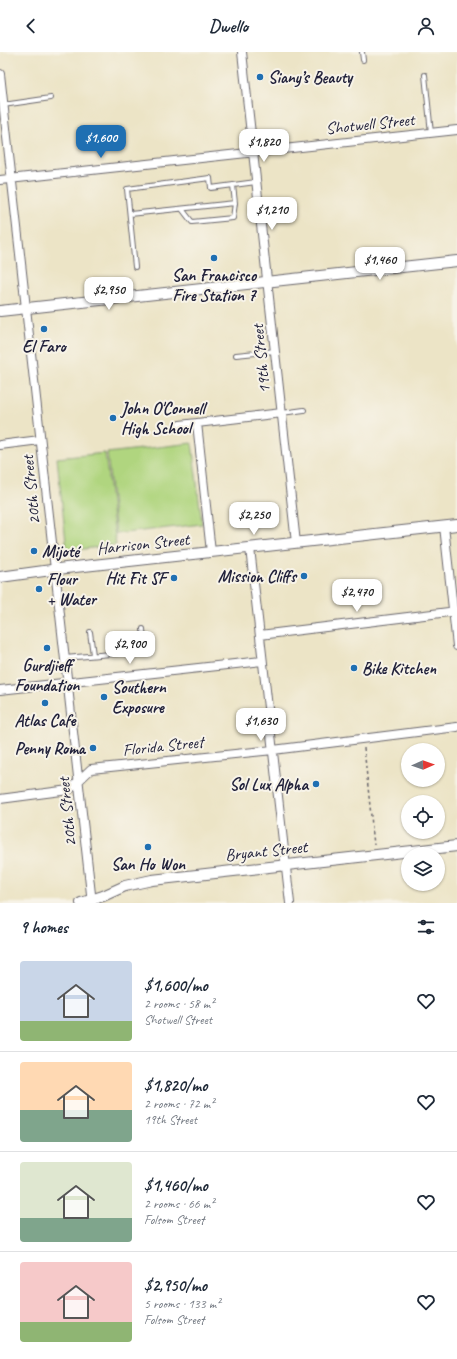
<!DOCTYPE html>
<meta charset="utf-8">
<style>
:root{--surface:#fff;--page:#f2f2f3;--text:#1f2937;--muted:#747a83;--line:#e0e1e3;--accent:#1f6fb2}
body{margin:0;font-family:Caveat,sans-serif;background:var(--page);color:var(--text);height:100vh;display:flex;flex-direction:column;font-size:15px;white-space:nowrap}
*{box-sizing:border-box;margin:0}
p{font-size:13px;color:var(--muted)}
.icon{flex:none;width:22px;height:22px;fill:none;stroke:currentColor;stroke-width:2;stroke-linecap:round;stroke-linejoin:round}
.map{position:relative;height:851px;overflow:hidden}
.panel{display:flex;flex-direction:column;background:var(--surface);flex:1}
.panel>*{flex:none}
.needle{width:26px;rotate:88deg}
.buttons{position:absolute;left:401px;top:691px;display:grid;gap:8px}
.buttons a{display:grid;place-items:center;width:44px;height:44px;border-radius:50%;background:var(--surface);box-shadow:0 1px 3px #0004;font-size:20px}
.price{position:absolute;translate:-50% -34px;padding:0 9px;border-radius:8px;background:#fff;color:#222;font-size:13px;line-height:26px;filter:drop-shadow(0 1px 2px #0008)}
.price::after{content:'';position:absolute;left:50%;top:24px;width:12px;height:9px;margin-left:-6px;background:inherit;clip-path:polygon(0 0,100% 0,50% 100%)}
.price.selected{background:var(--accent);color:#fff}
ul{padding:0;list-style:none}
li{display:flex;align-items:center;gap:12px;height:100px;padding:0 20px}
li+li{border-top:1px solid var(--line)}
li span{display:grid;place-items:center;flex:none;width:112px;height:80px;border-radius:4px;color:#555}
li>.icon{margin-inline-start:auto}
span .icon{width:48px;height:48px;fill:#fffc;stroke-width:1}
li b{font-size:17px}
h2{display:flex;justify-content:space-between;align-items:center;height:48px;padding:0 20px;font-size:17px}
header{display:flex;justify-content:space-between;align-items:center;height:52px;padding:0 20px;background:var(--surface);font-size:18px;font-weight:700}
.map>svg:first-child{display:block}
.green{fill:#b0d57f;stroke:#697c5d}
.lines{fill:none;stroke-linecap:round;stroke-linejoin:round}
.service-casing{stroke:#69666c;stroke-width:6}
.minor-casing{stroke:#69666c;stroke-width:10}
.tertiary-casing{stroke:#69666c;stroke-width:12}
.path{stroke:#69666c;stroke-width:1.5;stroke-dasharray:3 3;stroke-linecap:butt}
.service{stroke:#fff;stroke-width:4}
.minor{stroke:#fff;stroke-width:8}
.tertiary{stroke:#fff;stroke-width:10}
.poi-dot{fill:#1f6fb2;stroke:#f7f3e8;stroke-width:1.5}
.labels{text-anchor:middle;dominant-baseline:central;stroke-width:4;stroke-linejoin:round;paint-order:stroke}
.poi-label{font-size:17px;font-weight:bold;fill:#22223b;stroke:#f7f3e8;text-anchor:start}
.street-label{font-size:17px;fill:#22223b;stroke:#f7f3e8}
</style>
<header><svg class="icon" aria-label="back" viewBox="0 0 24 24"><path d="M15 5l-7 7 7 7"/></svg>Dwello<svg class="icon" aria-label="person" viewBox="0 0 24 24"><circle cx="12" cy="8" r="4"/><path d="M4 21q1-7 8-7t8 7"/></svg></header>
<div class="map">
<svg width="457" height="851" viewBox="0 0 457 851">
<rect width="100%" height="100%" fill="#f7f3e8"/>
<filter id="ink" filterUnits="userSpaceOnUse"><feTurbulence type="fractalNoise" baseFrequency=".025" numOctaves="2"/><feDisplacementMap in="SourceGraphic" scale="8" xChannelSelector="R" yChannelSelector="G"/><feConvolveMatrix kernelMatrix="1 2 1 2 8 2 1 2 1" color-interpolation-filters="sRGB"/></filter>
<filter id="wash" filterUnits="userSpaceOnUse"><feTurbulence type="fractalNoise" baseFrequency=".012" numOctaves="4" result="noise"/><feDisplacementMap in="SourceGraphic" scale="16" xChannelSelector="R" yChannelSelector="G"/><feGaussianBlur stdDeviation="0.9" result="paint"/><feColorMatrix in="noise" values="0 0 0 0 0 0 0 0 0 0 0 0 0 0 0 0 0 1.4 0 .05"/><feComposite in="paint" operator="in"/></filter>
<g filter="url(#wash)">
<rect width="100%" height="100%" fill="#ece4c6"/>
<path class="green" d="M192,391L202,472L116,482L107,401Z
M105,401L116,493L67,499L57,406Z"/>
</g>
<g filter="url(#ink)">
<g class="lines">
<defs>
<path id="service" d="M362,0L363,8
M425,23L431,81
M3,53L51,46
M182,157L192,170L233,166L235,151
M130,162L235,151L233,133
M135,215L127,137L210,126L211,136L256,130
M236,303L275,299
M282,361L304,358
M90,580L93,603
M65,606L145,599L143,577"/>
<path id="minor" d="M242,0L296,491
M0,22L92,851
M0,128L457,78
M197,371L211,500
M180,373L282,361
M0,393L40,388
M444,474L457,594
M250,496L290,851
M260,583L457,559
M0,638L262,609
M0,747L69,738L91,717L273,698L457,675"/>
<path id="tertiary" d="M0,259L457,209
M0,525L66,516L457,473
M81,851L103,844L125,834L152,828L457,794"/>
</defs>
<use href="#service" class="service-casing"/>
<use href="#minor" class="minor-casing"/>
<use href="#tertiary" class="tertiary-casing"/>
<path class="path" d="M364,696L374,793"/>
<use href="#service" class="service"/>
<use href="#minor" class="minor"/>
<use href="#tertiary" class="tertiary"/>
</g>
</g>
<g class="poi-dot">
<circle cx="260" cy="25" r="4"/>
<circle cx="214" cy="206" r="4"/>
<circle cx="44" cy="277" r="4"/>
<circle cx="113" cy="366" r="4"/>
<circle cx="34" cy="499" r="4"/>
<circle cx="304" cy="524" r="4"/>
<circle cx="174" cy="526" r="4"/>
<circle cx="39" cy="537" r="4"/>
<circle cx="47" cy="596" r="4"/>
<circle cx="354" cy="616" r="4"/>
<circle cx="104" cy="645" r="4"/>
<circle cx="45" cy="651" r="4"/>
<circle cx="93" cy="696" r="4"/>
<circle cx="316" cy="732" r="4"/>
<circle cx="148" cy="795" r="4"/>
</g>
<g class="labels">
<g class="poi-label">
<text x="268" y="25">Siany’s Beauty</text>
<text x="214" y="223" text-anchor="middle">San Francisco<tspan x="214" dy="20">Fire Station 7</tspan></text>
<text x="44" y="294" text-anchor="middle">El Faro</text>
<text x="121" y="356">John O'Connell<tspan x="121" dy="20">High School</tspan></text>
<text x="42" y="499">Mijoté</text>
<text x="296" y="524" text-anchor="end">Mission Cliffs</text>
<text x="166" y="526" text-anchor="end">Hit Fit SF</text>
<text x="47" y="527">Flour<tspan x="47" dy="20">+ Water</tspan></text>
<text x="47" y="613" text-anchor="middle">Gurdjieff<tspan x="47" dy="20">Foundation</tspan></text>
<text x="362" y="616">Bike Kitchen</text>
<text x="112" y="635">Southern<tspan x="112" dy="20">Exposure</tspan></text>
<text x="45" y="668" text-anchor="middle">Atlas Cafe</text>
<text x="85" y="696" text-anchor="end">Penny Roma</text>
<text x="308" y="732" text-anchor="end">Sol Lux Alpha</text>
<text x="148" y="812" text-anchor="middle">San Ho Won</text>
</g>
<g class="street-label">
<text transform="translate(370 72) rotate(-6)">Shotwell Street</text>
<text transform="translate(261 307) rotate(-96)">19th Street</text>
<text transform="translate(31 438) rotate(-96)">20th Street</text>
<text transform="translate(143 492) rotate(-6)">Harrison Street</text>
<text transform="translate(163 694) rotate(-6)">Florida Street</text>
<text transform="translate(67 760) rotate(-96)">20th Street</text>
<text transform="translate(266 799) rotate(-6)">Bryant Street</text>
</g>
</g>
</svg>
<div class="buttons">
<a><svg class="needle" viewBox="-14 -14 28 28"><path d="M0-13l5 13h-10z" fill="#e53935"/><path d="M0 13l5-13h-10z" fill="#747a83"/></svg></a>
<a><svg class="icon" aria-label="locate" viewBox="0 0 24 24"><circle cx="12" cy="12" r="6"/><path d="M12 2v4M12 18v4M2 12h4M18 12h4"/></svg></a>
<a><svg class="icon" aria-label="layers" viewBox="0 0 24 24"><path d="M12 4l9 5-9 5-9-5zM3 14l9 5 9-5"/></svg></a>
</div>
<b class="price selected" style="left:101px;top:107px">$1,600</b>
<b class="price" style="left:264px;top:111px">$1,820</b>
<b class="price" style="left:272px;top:179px">$1,210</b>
<b class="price" style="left:380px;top:229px">$1,460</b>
<b class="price" style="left:109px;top:259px">$2,950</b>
<b class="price" style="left:254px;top:484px">$2,250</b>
<b class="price" style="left:357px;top:561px">$2,470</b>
<b class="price" style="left:130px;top:613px">$2,900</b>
<b class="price" style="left:261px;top:690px">$1,630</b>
</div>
<section class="panel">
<h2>9 homes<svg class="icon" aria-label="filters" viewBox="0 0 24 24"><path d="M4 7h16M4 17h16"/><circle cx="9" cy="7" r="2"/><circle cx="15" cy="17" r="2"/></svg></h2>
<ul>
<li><span style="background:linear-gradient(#c9d6e8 75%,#8fb573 0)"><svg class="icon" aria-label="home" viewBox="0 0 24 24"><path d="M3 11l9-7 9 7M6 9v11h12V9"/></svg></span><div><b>$1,600/mo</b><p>2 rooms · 58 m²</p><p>Shotwell Street</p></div><svg class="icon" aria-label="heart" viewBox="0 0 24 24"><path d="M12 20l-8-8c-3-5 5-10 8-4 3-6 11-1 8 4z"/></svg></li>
<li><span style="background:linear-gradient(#ffd9b3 60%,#7fa58c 0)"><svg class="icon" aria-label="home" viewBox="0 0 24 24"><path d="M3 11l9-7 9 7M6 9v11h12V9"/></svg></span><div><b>$1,820/mo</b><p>2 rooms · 72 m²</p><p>19th Street</p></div><svg class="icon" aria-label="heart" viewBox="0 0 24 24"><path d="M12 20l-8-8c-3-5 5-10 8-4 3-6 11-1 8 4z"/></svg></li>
<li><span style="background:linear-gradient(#dfe7d0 70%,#7fa58c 0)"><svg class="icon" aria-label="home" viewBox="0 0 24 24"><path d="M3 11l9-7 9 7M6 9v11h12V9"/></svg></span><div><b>$1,460/mo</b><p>2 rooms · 66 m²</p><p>Folsom Street</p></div><svg class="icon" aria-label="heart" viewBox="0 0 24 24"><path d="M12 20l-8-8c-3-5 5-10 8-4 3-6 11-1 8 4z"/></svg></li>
<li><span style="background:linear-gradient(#f6c9c9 75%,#8fb573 0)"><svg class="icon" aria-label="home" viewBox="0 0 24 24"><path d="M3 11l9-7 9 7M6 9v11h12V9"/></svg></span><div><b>$2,950/mo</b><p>5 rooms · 133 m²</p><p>Folsom Street</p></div><svg class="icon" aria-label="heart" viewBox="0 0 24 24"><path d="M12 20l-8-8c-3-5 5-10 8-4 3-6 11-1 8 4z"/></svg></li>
</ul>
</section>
